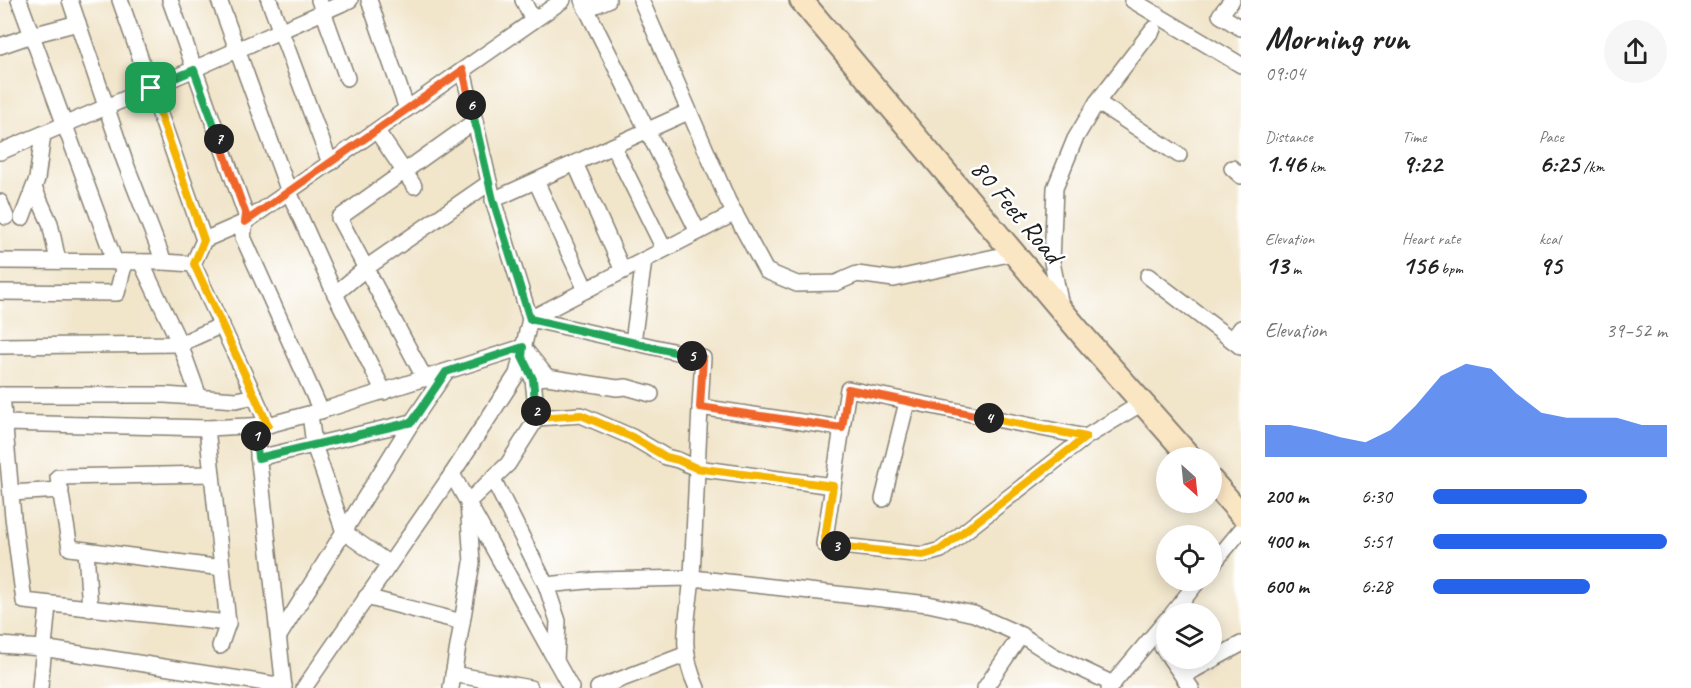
<!DOCTYPE html>
<html lang="en">
<head>
<meta charset="utf-8">
<style>
  :root { --surface:#fff; --page:#f6f6f6; --text:#222; --muted:#767676; --accent:#2563eb }
  body { margin:0; font-family:Caveat,sans-serif; background:var(--page); color:var(--text); height:100vh; display:flex; flex-direction:column; font-size:22px; white-space:nowrap }
  * { box-sizing:border-box; margin:0 }
  p { font-size:20px; color:var(--muted) }
  .icon { flex:none; width:33px; height:33px; fill:none; stroke:currentColor; stroke-width:2; stroke-linecap:round; stroke-linejoin:round }
  .map { position:relative; flex:1; overflow:hidden }
  .details { display:flex; flex-direction:column; background:var(--surface); width:450px }
  .details>* { flex:none }
  .needle { width:39px; rotate:153deg }
  .tools { position:absolute; left:1156px; top:447px; display:grid; gap:12px }
  .tools a { display:grid; place-items:center; width:66px; height:66px; border-radius:50%; background:var(--surface); box-shadow:0 3px 15px #0003; font-size:30px }
  .pin { position:absolute; display:grid; place-items:center; width:51px; height:51px; color:#fff; margin:-26px; border-radius:12px; box-shadow:0 3px 9px #0006 }
  .km { position:absolute; width:30px; height:30px; margin:-15px; border-radius:50%; background:#222; color:#fff; font-size:16px; line-height:30px; text-align:center }
  .round { display:grid; place-items:center; flex:none; width:63px; height:63px; border-radius:32px; background:var(--page) }
  .headline { display:flex; align-items:center; justify-content:space-between; height:102px; padding:0 24px }
  h1 { font-size:33px; font-weight:800; line-height:45px }
  .figures { display:grid; grid-template-columns:repeat(3,1fr); gap:9px; height:102px; padding:6px 24px }
  .figures div { display:grid; align-content:center }
  .figures b { font-size:26px; font-weight:800 }
  .figures small { font-size:16px; font-weight:400 }
  .figures p { font-size:16px }
  .chart { height:168px; padding:12px 24px }
  .chart p { display:flex; justify-content:space-between }
  .chart svg { width:100%; height:108px; margin-top:6px; fill:var(--accent); opacity:.7 }
  ul { padding:0 24px; list-style:none; font-size:20px }
  li { display:grid; grid-template-columns:96px 72px 1fr; align-items:center; height:45px }
  li i { height:15px; border-radius:8px; background:var(--accent) }
  main { display:flex; flex:1; min-height:0 }
  .map>svg:first-child { display:block }
  .lines { fill:none; stroke-linecap:round; stroke-linejoin:round }
  .minor-casing { stroke:#868073; stroke-width:18 }
  .secondary-casing { stroke:#868073; stroke-width:26 }
  .minor { stroke:#fff; stroke-width:15 }
  .secondary { stroke:#fbe6c4; stroke-width:22 }
  .split-1-casing { stroke:#fff; stroke-width:12 }
  .split-2-casing { stroke:#fff; stroke-width:12 }
  .split-3-casing { stroke:#fff; stroke-width:12 }
  .split-4-casing { stroke:#fff; stroke-width:12 }
  .split-5-casing { stroke:#fff; stroke-width:12 }
  .split-6-casing { stroke:#fff; stroke-width:12 }
  .split-7-casing { stroke:#fff; stroke-width:12 }
  .split-8-casing { stroke:#fff; stroke-width:12 }
  .split-1 { stroke:#f5b400; stroke-width:8 }
  .split-2 { stroke:#22a559; stroke-width:8 }
  .split-3 { stroke:#f5b400; stroke-width:8 }
  .split-4 { stroke:#f5b400; stroke-width:8 }
  .split-5 { stroke:#f0652b; stroke-width:8 }
  .split-6 { stroke:#22a559; stroke-width:8 }
  .split-7 { stroke:#f0652b; stroke-width:8 }
  .split-8 { stroke:#22a559; stroke-width:8 }
  .labels { text-anchor:middle; dominant-baseline:central; stroke-width:5; stroke-linejoin:round; paint-order:stroke }
  .street-label { font-size:28px; fill:#1c1c1c; stroke:#fff }
</style>
</head>
<body>
<main>
<div class="map">
<svg width="1241" height="688" viewBox="0 0 1241 688">
  <rect width="100%" height="100%" fill="#fff"/>
  <filter id="ink" filterUnits="userSpaceOnUse"><feTurbulence type="fractalNoise" baseFrequency=".0167" numOctaves="2"/><feDisplacementMap in="SourceGraphic" scale="12" xChannelSelector="R" yChannelSelector="G"/><feConvolveMatrix kernelMatrix="1 2 1 2 8 2 1 2 1" color-interpolation-filters="sRGB"/></filter>
  <filter id="wash" filterUnits="userSpaceOnUse"><feTurbulence type="fractalNoise" baseFrequency=".008" numOctaves="4" result="noise"/><feDisplacementMap in="SourceGraphic" scale="24" xChannelSelector="R" yChannelSelector="G"/><feGaussianBlur stdDeviation="1.35" result="paint"/><feColorMatrix in="noise" values="0 0 0 0 0 0 0 0 0 0 0 0 0 0 0 0 0 1.4 0 .05"/><feComposite in="paint" operator="in"/></filter>
  <g filter="url(#wash)">
    <rect width="100%" height="100%" fill="#f1e5ca"/>
  </g>
  <g filter="url(#ink)">
    <g class="lines">
      <defs>
        <g id="minor">
          <polyline points="19,0 115,262"/>
          <polyline points="70,0 125,162 164,262 193,264 268,425"/>
          <polyline points="120,0 204,240"/>
          <polyline points="170,0 246,215 243,237 321,411"/>
          <polyline points="219,0 289,192 335,294 384,392"/>
          <polyline points="269,0 330,163"/>
          <polyline points="319,0 347,78"/>
          <polyline points="369,0 407,109"/>
          <polyline points="523,0 533,21"/>
          <polyline points="582,0 698,232"/>
          <polyline points="641,0 728,201 766,271 797,284 836,283 857,274 894,279 1013,253"/>
          <polyline points="1132,0 1241,65"/>
          <polyline points="1232,0 1220,15 1241,28"/>
          <polyline points="586,9 608,0"/>
          <polyline points="0,46 32,35 78,23"/>
          <polyline points="463,70 491,190"/>
          <polyline points="1097,102 1179,155"/>
          <polyline points="688,112 493,200 530,319 735,213"/>
          <polyline points="377,131 414,186"/>
          <polyline points="613,146 664,249"/>
          <polyline points="0,152 151,88 350,0"/>
          <polyline points="575,163 623,271"/>
          <polyline points="1232,168 1241,176"/>
          <polyline points="536,181 586,290"/>
          <polyline points="34,188 50,223 58,261"/>
          <polyline points="0,202 6,217"/>
          <polyline points="22,218 37,179 43,134"/>
          <polyline points="0,261 164,262"/>
          <polyline points="141,262 180,344 199,397"/>
          <polyline points="193,264 204,240 245,222 563,0"/>
          <polyline points="1148,276 1241,347"/>
          <polyline points="0,292 117,293 125,262"/>
          <polyline points="335,294 366,268 489,183"/>
          <polyline points="1061,306 1052,262 1055,188 1075,139 1097,102 1153,29"/>
          <polyline points="1232,340 1241,328"/>
          <polyline points="633,342 644,260"/>
          <polyline points="0,346 180,344 222,325"/>
          <polyline points="539,378 547,377 617,388 626,387 651,394"/>
          <polyline points="425,379 339,218 475,121"/>
          <polyline points="0,395 165,395 236,400 255,396"/>
          <polyline points="2,395 13,517 24,601 228,623"/>
          <polyline points="700,407 842,428"/>
          <polyline points="310,414 314,445 344,532 388,563"/>
          <polyline points="537,418 581,415 632,437 666,457 678,460 696,468 833,486"/>
          <polyline points="5,423 207,428 268,425 327,409 523,347 547,377"/>
          <polyline points="255,426 284,688"/>
          <polyline points="207,428 228,623 220,646"/>
          <polyline points="1086,437 848,389 824,544 923,555 941,550 1086,437 1142,403"/>
          <polyline points="258,458 412,422"/>
          <polyline points="212,474 58,477 70,548 222,568"/>
          <polyline points="452,474 571,688"/>
          <polyline points="493,479 546,585 558,621 556,661"/>
          <polyline points="11,493 61,490"/>
          <polyline points="883,499 907,402"/>
          <polyline points="86,550 90,609"/>
          <polyline points="1212,565 1241,530"/>
          <polyline points="546,585 597,580 692,578 928,604 974,614 1021,635 1054,656 1113,684"/>
          <polyline points="366,597 462,622"/>
          <polyline points="1172,614 1199,580"/>
          <polyline points="279,636 412,422 446,372"/>
          <polyline points="0,645 42,648 284,686"/>
          <polyline points="1162,647 1167,654"/>
          <polyline points="1170,658 1191,688"/>
          <polyline points="453,674 530,688"/>
          <polyline points="1183,676 1241,644"/>
          <polyline points="40,688 48,605"/>
          <path d="M304 688 452 474 517 374 530 319 703 358C698 431 696 503 692 575 689 619 677 644 697 688"/>
          <polyline points="451,688 472,563 468,502 508,464 537,418 533,379 522,357"/>
          <polyline points="598,688 687,654"/>
          <polyline points="985,688 1021,635"/>
          <polyline points="1109,688 1167,619"/>
        </g>
        <g id="secondary">
          <polyline points="801,0 1085,338 1191,458"/>
          <polyline points="1212,481 1241,514"/>
        </g>
      </defs>
      <use href="#minor" class="minor-casing"/>
      <use href="#secondary" class="secondary-casing"/>
      <use href="#minor" class="minor"/>
      <use href="#secondary" class="secondary"/>
    </g>
  </g>
  <g class="lines" filter="url(#ink)">
    <defs>
      <polyline id="split-1" points="151,88 204,240 194,264 268,425 255,426 256,436"/>
      <polyline id="split-2" points="256,436 258,458 412,422 446,372 523,347 522,357 533,379 536,411"/>
      <polyline id="split-3" points="536,411 537,418 581,415 632,437 666,457 678,460 696,468 833,486 824,544 836,546"/>
      <polyline id="split-4" points="836,546 923,555 940,550 1086,437 989,418"/>
      <polyline id="split-5" points="692,356 703,358 700,407 842,428 848,389 989,418"/>
      <polyline id="split-6" points="471,105 493,200 530,319 692,356"/>
      <polyline id="split-7" points="219,139 246,215 245,222 463,70 471,105"/>
      <polyline id="split-8" points="151,88 194,70 219,139"/>
    </defs>
    <use href="#split-1" class="split-1-casing"/>
    <use href="#split-2" class="split-2-casing"/>
    <use href="#split-3" class="split-3-casing"/>
    <use href="#split-4" class="split-4-casing"/>
    <use href="#split-5" class="split-5-casing"/>
    <use href="#split-6" class="split-6-casing"/>
    <use href="#split-7" class="split-7-casing"/>
    <use href="#split-8" class="split-8-casing"/>
    <use href="#split-1" class="split-1"/>
    <use href="#split-2" class="split-2"/>
    <use href="#split-3" class="split-3"/>
    <use href="#split-4" class="split-4"/>
    <use href="#split-5" class="split-5"/>
    <use href="#split-6" class="split-6"/>
    <use href="#split-7" class="split-7"/>
    <use href="#split-8" class="split-8"/>
  </g>
  <g class="labels">
    <g class="street-label">
      <text transform="translate(1017 211) rotate(50)">80 Feet Road</text>
    </g>
  </g>
</svg>
<div class="tools">
<a><svg class="needle" viewBox="-14 -14 28 28"><path d="M0-13l5 13h-10z" fill="#e53935"/><path d="M0 13l5-13h-10z" fill="#767676"/></svg></a>
<a><svg class="icon" aria-label="locate" viewBox="0 0 24 24"><circle cx="12" cy="12" r="6"/><path d="M12 2v4M12 18v4M2 12h4M18 12h4"/></svg></a>
<a><svg class="icon" aria-label="layers" viewBox="0 0 24 24"><path d="M12 4l9 5-9 5-9-5zM3 14l9 5 9-5"/></svg></a>
</div>
<div class="pin" style="left:151px;top:88px;background:#1e9e55"><svg class="icon" aria-label="arrive" viewBox="0 0 24 24"><path d="M6 21V4h12l-3 4 3 4H6"/></svg></div>
<b class="km" style="left:256px;top:436px">1</b>
<b class="km" style="left:536px;top:411px">2</b>
<b class="km" style="left:836px;top:546px">3</b>
<b class="km" style="left:989px;top:418px">4</b>
<b class="km" style="left:692px;top:356px">5</b>
<b class="km" style="left:471px;top:105px">6</b>
<b class="km" style="left:219px;top:139px">7</b>
</div>
<section class="details">
<div class="headline"><div><h1>Morning run</h1><p>09:04</p></div><a class="round"><svg class="icon" aria-label="share" viewBox="0 0 24 24"><path d="M12 15V3M7 8l5-5 5 5M5 13v7h14v-7"/></svg></a></div>
<div class="figures">
<div><p>Distance</p><b>1.46<small> km</small></b></div>
<div><p>Time</p><b>9:22</b></div>
<div><p>Pace</p><b>6:25<small> /km</small></b></div>
</div>
<div class="figures">
<div><p>Elevation</p><b>13<small> m</small></b></div>
<div><p>Heart rate</p><b>156<small> bpm</small></b></div>
<div><p>kcal</p><b>95</b></div>
</div>
<div class="chart"><p><span>Elevation</span>39–52 m</p>
<svg viewBox="0 0 160 44" preserveAspectRatio="none"><path d="M0 44V31L10 31L20 33L30 36L40 38L50 33L60 23L70 11L80 6L90 8L100 18L110 26L120 28L130 28L140 28L150 31L160 31V44z"/></svg>
</div>
<ul>
<li><b>200 m</b>6:30<i style="width:66%"></i></li>
<li><b>400 m</b>5:51<i style="width:100%"></i></li>
<li><b>600 m</b>6:28<i style="width:67%"></i></li>
</ul>
</section>
</main>
</body>
</html>
